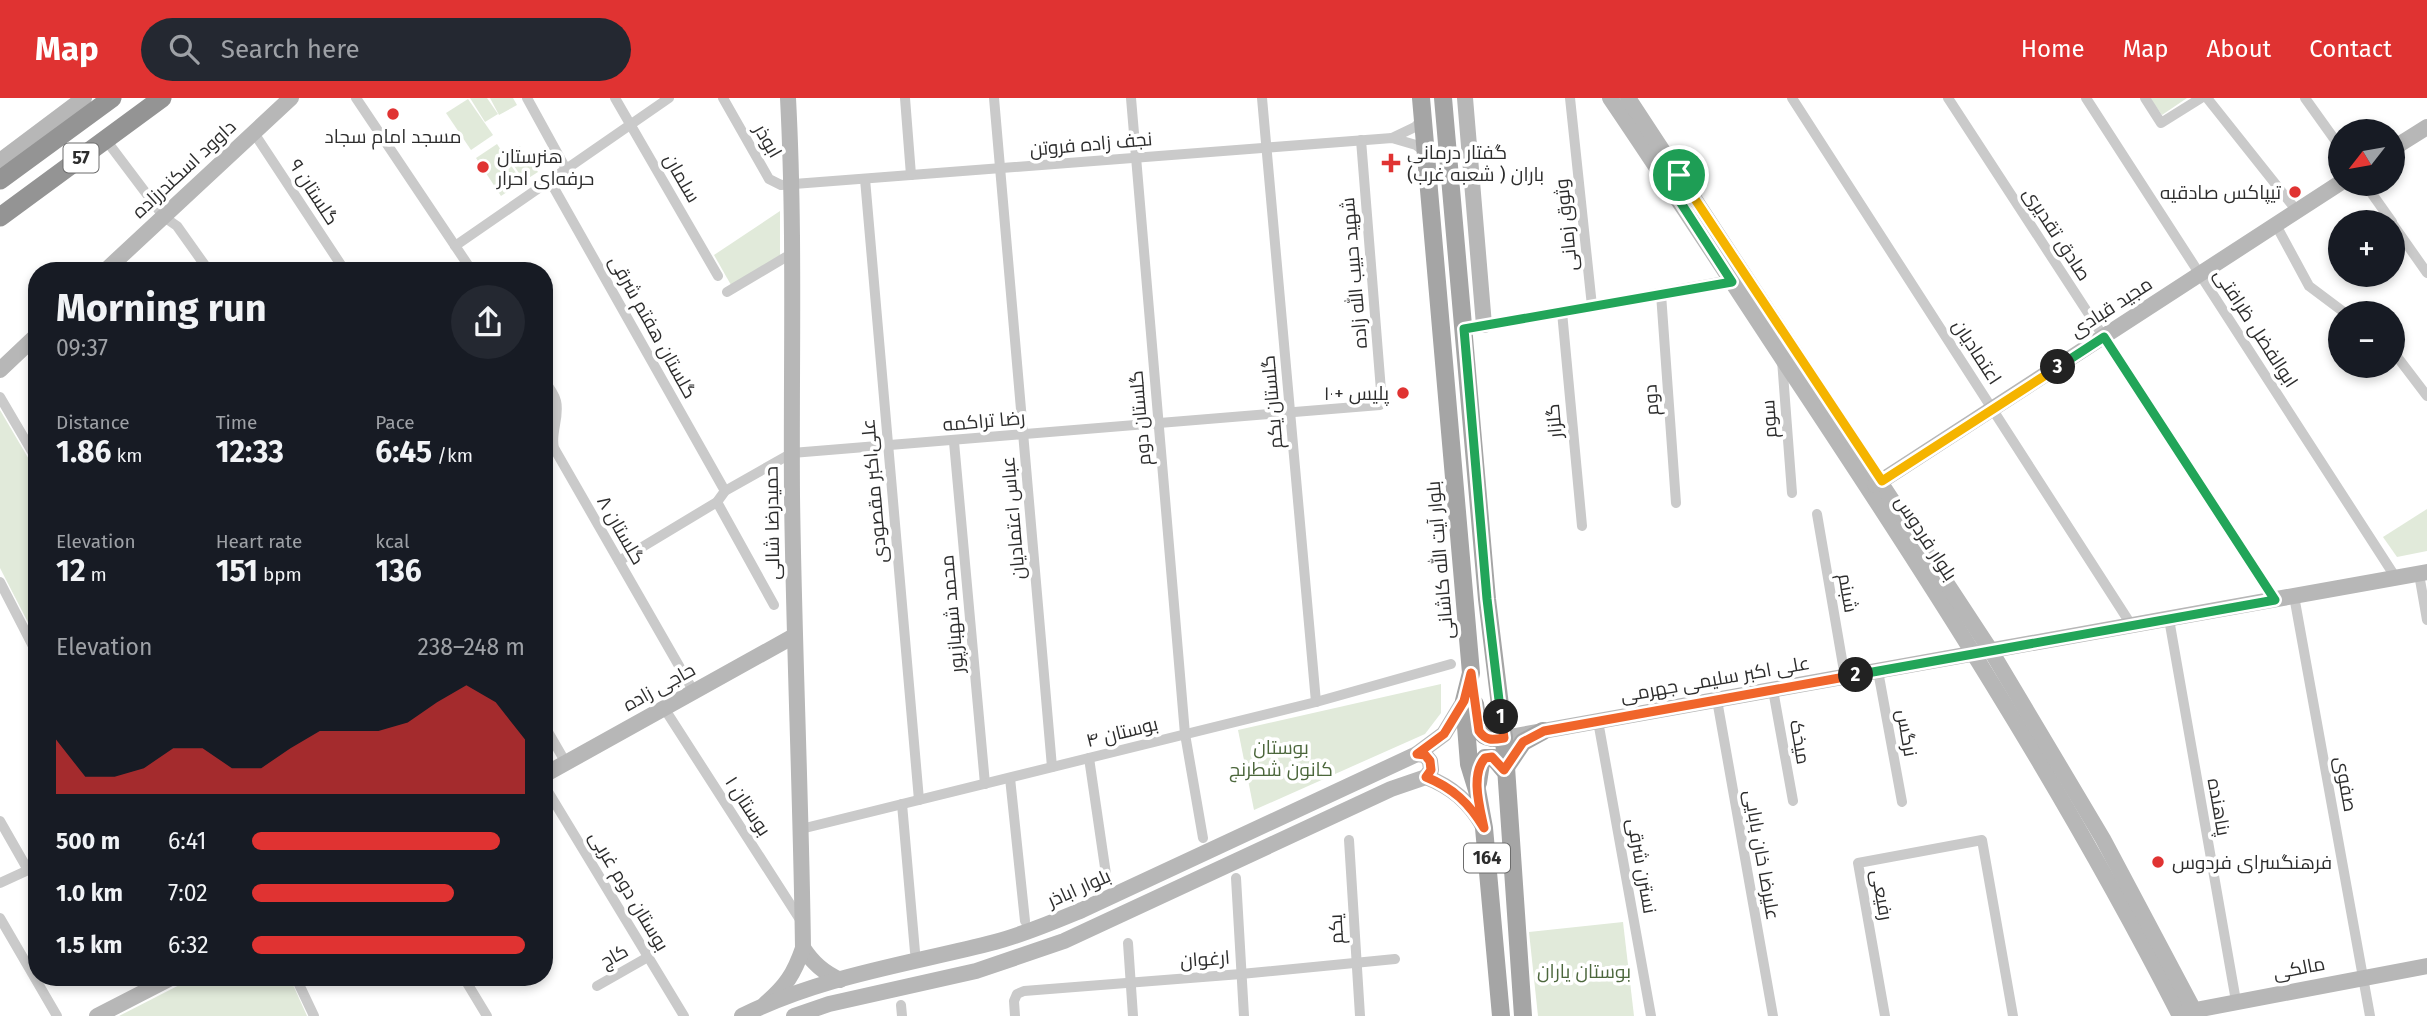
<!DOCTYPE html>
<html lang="en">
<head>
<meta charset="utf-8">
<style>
  :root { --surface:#171b24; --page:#242831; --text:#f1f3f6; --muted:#9ea1a6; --accent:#e03332 }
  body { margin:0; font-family:"Fira Sans",Cairo,sans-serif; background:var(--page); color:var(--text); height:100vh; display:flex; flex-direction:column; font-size:26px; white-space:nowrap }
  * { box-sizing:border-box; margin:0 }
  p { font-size:23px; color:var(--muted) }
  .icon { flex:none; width:38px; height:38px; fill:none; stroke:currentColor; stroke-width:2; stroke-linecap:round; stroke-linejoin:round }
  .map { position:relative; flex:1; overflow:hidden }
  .drawer { position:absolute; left:28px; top:164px; width:525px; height:724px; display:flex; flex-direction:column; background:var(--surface); border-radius:28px; box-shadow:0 4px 10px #0003 }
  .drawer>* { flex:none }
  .needle { width:46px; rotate:239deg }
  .fabs { position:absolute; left:2328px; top:21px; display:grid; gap:14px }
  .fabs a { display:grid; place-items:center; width:77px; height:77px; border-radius:50%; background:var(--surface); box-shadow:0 4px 10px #0003; font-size:35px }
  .pin { position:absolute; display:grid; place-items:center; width:60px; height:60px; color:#fff; margin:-30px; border:4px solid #fff; border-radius:50%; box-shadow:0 2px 7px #0007 }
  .km { position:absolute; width:35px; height:35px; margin:-18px; border-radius:50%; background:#222; color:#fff; font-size:19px; line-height:35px; text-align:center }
  .round { display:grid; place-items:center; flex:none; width:74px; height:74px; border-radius:37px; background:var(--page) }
  .head { display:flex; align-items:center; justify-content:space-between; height:119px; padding:0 28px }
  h1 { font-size:38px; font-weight:700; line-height:52px }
  .stats { display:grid; grid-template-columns:repeat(3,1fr); gap:10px; height:119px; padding:7px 28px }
  .stats div { display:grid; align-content:center }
  .stats b { font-size:30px; font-weight:700 }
  .stats small { font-size:19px; font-weight:400 }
  .stats p { font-size:19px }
  .chart { height:196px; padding:14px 28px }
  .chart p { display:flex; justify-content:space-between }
  .chart svg { width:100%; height:126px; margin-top:7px; fill:var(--accent); opacity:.7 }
  ul { padding:0 28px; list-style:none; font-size:23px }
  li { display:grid; grid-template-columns:112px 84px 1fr; align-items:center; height:52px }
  li i { height:18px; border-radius:9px; background:var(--accent) }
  header { display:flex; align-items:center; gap:42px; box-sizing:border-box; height:98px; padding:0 35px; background:var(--accent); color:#fff }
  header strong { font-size:33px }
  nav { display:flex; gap:38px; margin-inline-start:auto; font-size:24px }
  .search { width:490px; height:63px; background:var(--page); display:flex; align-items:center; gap:18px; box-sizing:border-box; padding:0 24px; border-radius:38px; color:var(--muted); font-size:26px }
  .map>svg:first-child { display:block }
  .green { fill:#e1eada }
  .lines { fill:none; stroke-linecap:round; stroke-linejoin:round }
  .street { stroke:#cacaca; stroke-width:10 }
  .secondary { stroke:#b7b7b7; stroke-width:16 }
  .primary { stroke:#a5a5a5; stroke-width:18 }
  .highway { stroke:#949494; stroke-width:19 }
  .split-1-casing { stroke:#fff; stroke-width:14 }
  .split-2-casing { stroke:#fff; stroke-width:14 }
  .split-3-casing { stroke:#fff; stroke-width:14 }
  .split-4-casing { stroke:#fff; stroke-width:14 }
  .split-1 { stroke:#22a559; stroke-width:9 }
  .split-2 { stroke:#f0652b; stroke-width:9 }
  .split-3 { stroke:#22a559; stroke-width:9 }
  .split-4 { stroke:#f5b400; stroke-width:9 }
  .poi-dot { fill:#e03332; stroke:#fff; stroke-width:2.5 }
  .labels { text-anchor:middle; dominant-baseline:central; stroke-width:7; stroke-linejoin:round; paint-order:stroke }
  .shield { fill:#fff; stroke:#6c6c6c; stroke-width:2 }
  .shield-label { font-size:18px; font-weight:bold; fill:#2d2d2d }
  .poi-label { font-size:19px; fill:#2d2d2d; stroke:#fff; text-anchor:start }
  .street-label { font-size:19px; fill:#2d2d2d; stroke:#fff }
  .park-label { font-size:19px; fill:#4c673c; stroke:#fff }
</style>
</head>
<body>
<header>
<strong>Map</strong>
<div class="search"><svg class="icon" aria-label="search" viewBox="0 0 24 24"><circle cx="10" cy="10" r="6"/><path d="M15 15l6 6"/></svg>Search here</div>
<nav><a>Home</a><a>Map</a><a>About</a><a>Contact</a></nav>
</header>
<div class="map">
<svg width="2427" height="918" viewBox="0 0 2427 918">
  <rect width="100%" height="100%" fill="#fff"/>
  <g class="green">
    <polygon points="470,0 487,0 498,16 485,24"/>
    <polygon points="490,0 513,0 517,7 499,17"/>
    <polygon points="2150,0 2187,0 2162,17"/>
    <polygon points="468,1 493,37 471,52 446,15"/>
    <polygon points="497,46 522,84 501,98 476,60"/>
    <polygon points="520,48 538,74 524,83 507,57"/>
    <polygon points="780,113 780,158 731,187 714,157"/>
    <polygon points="0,312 37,375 37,542 0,470"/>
    <polygon points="2427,411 2427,453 2397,459 2383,439"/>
    <polygon points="1441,586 1441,615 1425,636 1254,712 1238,632"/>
    <polygon points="1623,824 1634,918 1538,918 1529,834"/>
    <polygon points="193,880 290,880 307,918 119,918"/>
  </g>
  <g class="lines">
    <g class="street">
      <polyline points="356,0 472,173"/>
      <polyline points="527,0 566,71"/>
      <polyline points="615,0 718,178"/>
      <polyline points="723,0 769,81 781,87 1392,40 1416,47 1425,54"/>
      <polyline points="905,0 911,77"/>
      <polyline points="994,0 1052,669"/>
      <polyline points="1131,0 1185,636 1203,740"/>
      <polyline points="1262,0 1316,604"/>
      <polyline points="1570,0 1592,208"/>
      <polyline points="1792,0 2132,528"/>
      <polyline points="1948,0 2275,502"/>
      <polyline points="2086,0 2396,480"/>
      <polyline points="2145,0 2161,25 2201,0"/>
      <polyline points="2207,0 2297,113"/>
      <polyline points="2305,0 2340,49"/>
      <polyline points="254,35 345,173"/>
      <polyline points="1392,40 1415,29 1423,21"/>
      <polyline points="106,42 164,119 177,128 209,173"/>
      <polyline points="865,81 919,702"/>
      <polyline points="550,83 725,393"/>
      <polyline points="2365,86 2392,124"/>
      <polyline points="2392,125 2427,175"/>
      <polyline points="2276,127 2309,188 2345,215"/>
      <polyline points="455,148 669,0"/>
      <polyline points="727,194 791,156"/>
      <polyline points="1661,196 1676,405"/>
      <polyline points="1562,214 1582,428"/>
      <polyline points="1464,231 1736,181"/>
      <polyline points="2392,252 2427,298"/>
      <polyline points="1782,262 1792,395"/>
      <path d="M544 283C549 289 554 296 556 303 560 319 550 335 554 350L694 594"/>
      <polyline points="0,299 37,362"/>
      <polyline points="954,344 985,686"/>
      <polyline points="717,404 774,507"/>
      <polyline points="1817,416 1845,579"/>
      <polyline points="619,463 717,404 725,393 792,355 1380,307 1382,305 1361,42"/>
      <polyline points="2419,476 2427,522"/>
      <polyline points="0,484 37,556"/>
      <polyline points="2294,498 2370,918"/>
      <polyline points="2169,521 2236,903"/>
      <polyline points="1878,573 1902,704"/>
      <polyline points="1773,592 1793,703"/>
      <polyline points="1717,602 1773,918"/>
      <polyline points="664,610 801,823"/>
      <polyline points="1598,623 1651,918"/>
      <polyline points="544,627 566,665"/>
      <polyline points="1089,660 1107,783"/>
      <polyline points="1010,680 1025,823"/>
      <polyline points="544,687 684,918"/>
      <polyline points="902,706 915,854"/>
      <polyline points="0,723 28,772"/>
      <polyline points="801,731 1316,604 1451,566"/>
      <polyline points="1349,742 1360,918"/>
      <polyline points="1236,780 1244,918"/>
      <polyline points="0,785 37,768"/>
      <polyline points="0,820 57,918"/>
      <polyline points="1128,845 1133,918"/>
      <polyline points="296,880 314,918"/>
      <polyline points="464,880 487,918"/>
      <polyline points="403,881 406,880"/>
      <polyline points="597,888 648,859"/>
      <polyline points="901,907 902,918"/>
      <polyline points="1015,918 1014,903 1017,896 1024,893 1241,876 1395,861"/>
      <polyline points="1885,918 1858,765 1982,742 2013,918"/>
    </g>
    <g class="secondary">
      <polyline points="1465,0 1484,227"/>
      <path d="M1610 0C1669 87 1726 175 1784 263 1925 475 2064 690 2180 918"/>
      <polyline points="1628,0 1991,553 2103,741 2197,918"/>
      <polyline points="2392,51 2427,29"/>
      <polyline points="0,63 84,0"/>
      <polyline points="105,173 291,0"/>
      <polyline points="0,272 37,237"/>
      <polyline points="1875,387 2340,85"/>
      <polyline points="1504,640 2427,474"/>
      <polyline points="1417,656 1425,657 1430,663 1431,672 1426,679"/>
      <polyline points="544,677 794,538"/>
      <path d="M1426 679C1452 689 1469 704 1483 728"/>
      <path d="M803 850C813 865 823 874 840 882"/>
      <path d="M765 906C786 888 794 876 803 850 801 699 794 549 792 398 791 266 795 133 788 0"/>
      <polyline points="2185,914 2427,868"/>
      <polyline points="97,918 171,880"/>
      <path d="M742 918C821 878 910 866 995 844 1025 836 1053 824 1082 812L1417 656 1444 636 1464 603"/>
      <polyline points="794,918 829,906 976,873 1064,843 1391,691 1426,679"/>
    </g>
    <g class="primary">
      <polyline points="1421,0 1471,575 1464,603 1469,666 1477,692 1484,730 1501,918"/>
      <polyline points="1443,0 1487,501 1504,640 1523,918"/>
      <path d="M1475 606C1479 629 1475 643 1504 640"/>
      <polyline points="1478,685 1481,665 1485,660 1494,660 1504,672 1523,644 1543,633"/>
    </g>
    <g class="highway">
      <polyline points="0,82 112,0"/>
      <polyline points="0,119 162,0"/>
    </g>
  </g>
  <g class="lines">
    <defs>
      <polyline id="split-1" points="1501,619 1487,501 1464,231 1732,184 1668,85 1679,77"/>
      <path id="split-2" d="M1501 619 1504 640C1492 642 1486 643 1479 633L1471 575 1464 603 1444 636 1417 656 1425 657 1430 663 1431 672 1426 679C1453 690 1469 705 1484 730 1480 710 1470 677 1485 660L1492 659 1504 672 1523 644 1544 633 1856 577"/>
      <polyline id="split-3" points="1856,577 2275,502 2104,239 2058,269"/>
      <polyline id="split-4" points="1679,77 1882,383 2058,269"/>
    </defs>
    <use href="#split-1" class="split-1-casing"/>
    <use href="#split-2" class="split-2-casing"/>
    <use href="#split-3" class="split-3-casing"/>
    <use href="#split-4" class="split-4-casing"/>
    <use href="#split-1" class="split-1"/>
    <use href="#split-2" class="split-2"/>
    <use href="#split-3" class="split-3"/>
    <use href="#split-4" class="split-4"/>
  </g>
  <g class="poi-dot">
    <circle cx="393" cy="16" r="7"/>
    <path d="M1387.5 54.5h7v7h7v7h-7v7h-7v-7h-7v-7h7z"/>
    <circle cx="483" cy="69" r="7"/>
    <circle cx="2295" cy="94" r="7"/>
    <circle cx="1403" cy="295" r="7"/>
    <circle cx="2158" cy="764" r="7"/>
  </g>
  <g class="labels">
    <g class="shield">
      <rect x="63.5" y="45.5" width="35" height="29" rx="5"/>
      <rect x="1464" y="745.5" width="46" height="29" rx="5"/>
    </g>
    <g class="shield-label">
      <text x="81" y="60">57</text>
      <text x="1487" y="760">164</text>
    </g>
    <g class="poi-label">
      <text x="393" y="38" text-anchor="middle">مسجد امام سجاد</text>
      <text x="1407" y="54">گفتار درمانی<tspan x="1407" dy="22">باران ( شعبه غرب)</tspan></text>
      <text x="497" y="58">هنرستان<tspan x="497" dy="22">حرفه‌ای احرار</tspan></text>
      <text x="2281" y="94" text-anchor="end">تیپاکس صادقیه</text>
      <text x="1389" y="295" text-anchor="end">پلیس +۱۰</text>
      <text x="2172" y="764">فرهنگسرای فردوس</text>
    </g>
    <g class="street-label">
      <text transform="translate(768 43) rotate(60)">ابوذر</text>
      <text transform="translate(1091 46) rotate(-5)">نجف زاده فروتن</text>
      <text transform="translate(184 71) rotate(-43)">داوود اسکندرزاده</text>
      <text transform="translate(682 80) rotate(60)">سلمان</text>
      <text transform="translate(314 94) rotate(57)">گلستان ۹</text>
      <text transform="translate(1566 127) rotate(-96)">وثوق زمانی</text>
      <text transform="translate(2057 136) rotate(57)">صادق تقدیری</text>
      <text transform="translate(1354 175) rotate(-95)">شهید حبیب الله زاده</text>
      <text transform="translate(2111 209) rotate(-33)">مجید قبادی</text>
      <text transform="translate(653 229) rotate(61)">گلستان هفتم شرقی</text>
      <text transform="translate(2256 230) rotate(57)">ابوالفضل ظرافتی</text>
      <text transform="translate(1977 254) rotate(57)">اعتمادیان</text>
      <text transform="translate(1651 302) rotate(-94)">دوم</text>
      <text transform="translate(1272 304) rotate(-95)">گلستان یکم</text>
      <text transform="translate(1140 320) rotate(-95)">گلستان دوم</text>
      <text transform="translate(1769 321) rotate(-94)">سوم</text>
      <text transform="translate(984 323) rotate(-5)">رضا تراکمه</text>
      <text transform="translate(1554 323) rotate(-95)">گلزار</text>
      <text transform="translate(874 393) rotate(-95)">علی‌اکبر مقصودی</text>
      <text transform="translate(1013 420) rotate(-95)">عباس اعتمادیان</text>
      <text transform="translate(772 425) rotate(-91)">حمیدرضا شالی</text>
      <text transform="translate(621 432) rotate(60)">گلستان ٨</text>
      <text transform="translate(1926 440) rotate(57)">بلوار فردوس</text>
      <text transform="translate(1440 462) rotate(-95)">بلوار آیت الله کاشانی</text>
      <text transform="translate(1848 495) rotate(80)">شبنم</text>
      <text transform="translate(952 516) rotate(-95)">محمد شهبازپور</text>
      <text transform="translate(1715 581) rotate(-10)">علی اکبر سلیمی جهرمی</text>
      <text transform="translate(659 589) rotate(-29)">حاجی زاده</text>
      <text transform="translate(1122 634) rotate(-14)">بوستان ۴</text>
      <text transform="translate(1907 635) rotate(80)">نرگس</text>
      <text transform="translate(1800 644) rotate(80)">میخک</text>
      <text transform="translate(2346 686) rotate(80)">صفوی</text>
      <text transform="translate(748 708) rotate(57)">بوستان ۱</text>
      <text transform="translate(2219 709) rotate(80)">پناهنده</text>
      <text transform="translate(1762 757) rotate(80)">علیرضا خان بابایی</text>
      <text transform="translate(1642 768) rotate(80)">نسترن شرقی</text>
      <text transform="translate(1079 790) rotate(-24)">بلوار اباذر</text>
      <text transform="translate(629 793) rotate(59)">بوستان دوم غربی</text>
      <text transform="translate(1882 797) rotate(80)">رفیعی</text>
      <text transform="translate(1336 831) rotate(-93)">یکم</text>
      <text transform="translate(614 858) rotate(-29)">کاج</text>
      <text transform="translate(1205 861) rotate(-4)">ارغوان</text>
      <text transform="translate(2299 870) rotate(-11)">مالکی</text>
    </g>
    <g class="park-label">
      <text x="1281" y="649">بوستان<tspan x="1281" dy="22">کانون شطرنج</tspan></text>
      <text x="1584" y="873">بوستان یاران</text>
    </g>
  </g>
</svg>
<div class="fabs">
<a><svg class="needle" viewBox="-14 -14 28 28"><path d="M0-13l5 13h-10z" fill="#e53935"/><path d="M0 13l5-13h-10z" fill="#9ea1a6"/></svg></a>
<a>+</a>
<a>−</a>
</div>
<div class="pin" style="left:1679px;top:77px;background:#1e9e55"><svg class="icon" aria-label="arrive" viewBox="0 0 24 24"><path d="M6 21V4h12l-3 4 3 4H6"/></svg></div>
<b class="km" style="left:1501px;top:619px">1</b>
<b class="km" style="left:1856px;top:577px">2</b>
<b class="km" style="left:2058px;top:269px">3</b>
<section class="drawer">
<div class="head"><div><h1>Morning run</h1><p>09:37</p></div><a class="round"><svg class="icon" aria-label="share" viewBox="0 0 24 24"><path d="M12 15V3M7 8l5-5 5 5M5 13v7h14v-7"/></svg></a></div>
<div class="stats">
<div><p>Distance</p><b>1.86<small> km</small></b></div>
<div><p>Time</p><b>12:33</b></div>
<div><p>Pace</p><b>6:45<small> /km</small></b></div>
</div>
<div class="stats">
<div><p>Elevation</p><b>12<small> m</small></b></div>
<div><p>Heart rate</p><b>151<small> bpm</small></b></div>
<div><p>kcal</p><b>136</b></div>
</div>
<div class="chart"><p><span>Elevation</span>238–248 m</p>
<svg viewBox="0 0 160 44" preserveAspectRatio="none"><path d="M0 44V25L10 38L20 38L30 35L40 28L50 28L60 35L70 35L80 28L90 22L100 22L110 22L120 19L130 12L140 6L150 12L160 25V44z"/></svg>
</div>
<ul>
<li><b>500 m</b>6:41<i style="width:91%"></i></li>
<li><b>1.0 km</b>7:02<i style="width:74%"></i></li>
<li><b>1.5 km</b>6:32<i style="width:100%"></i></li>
</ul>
</section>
</div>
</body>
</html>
